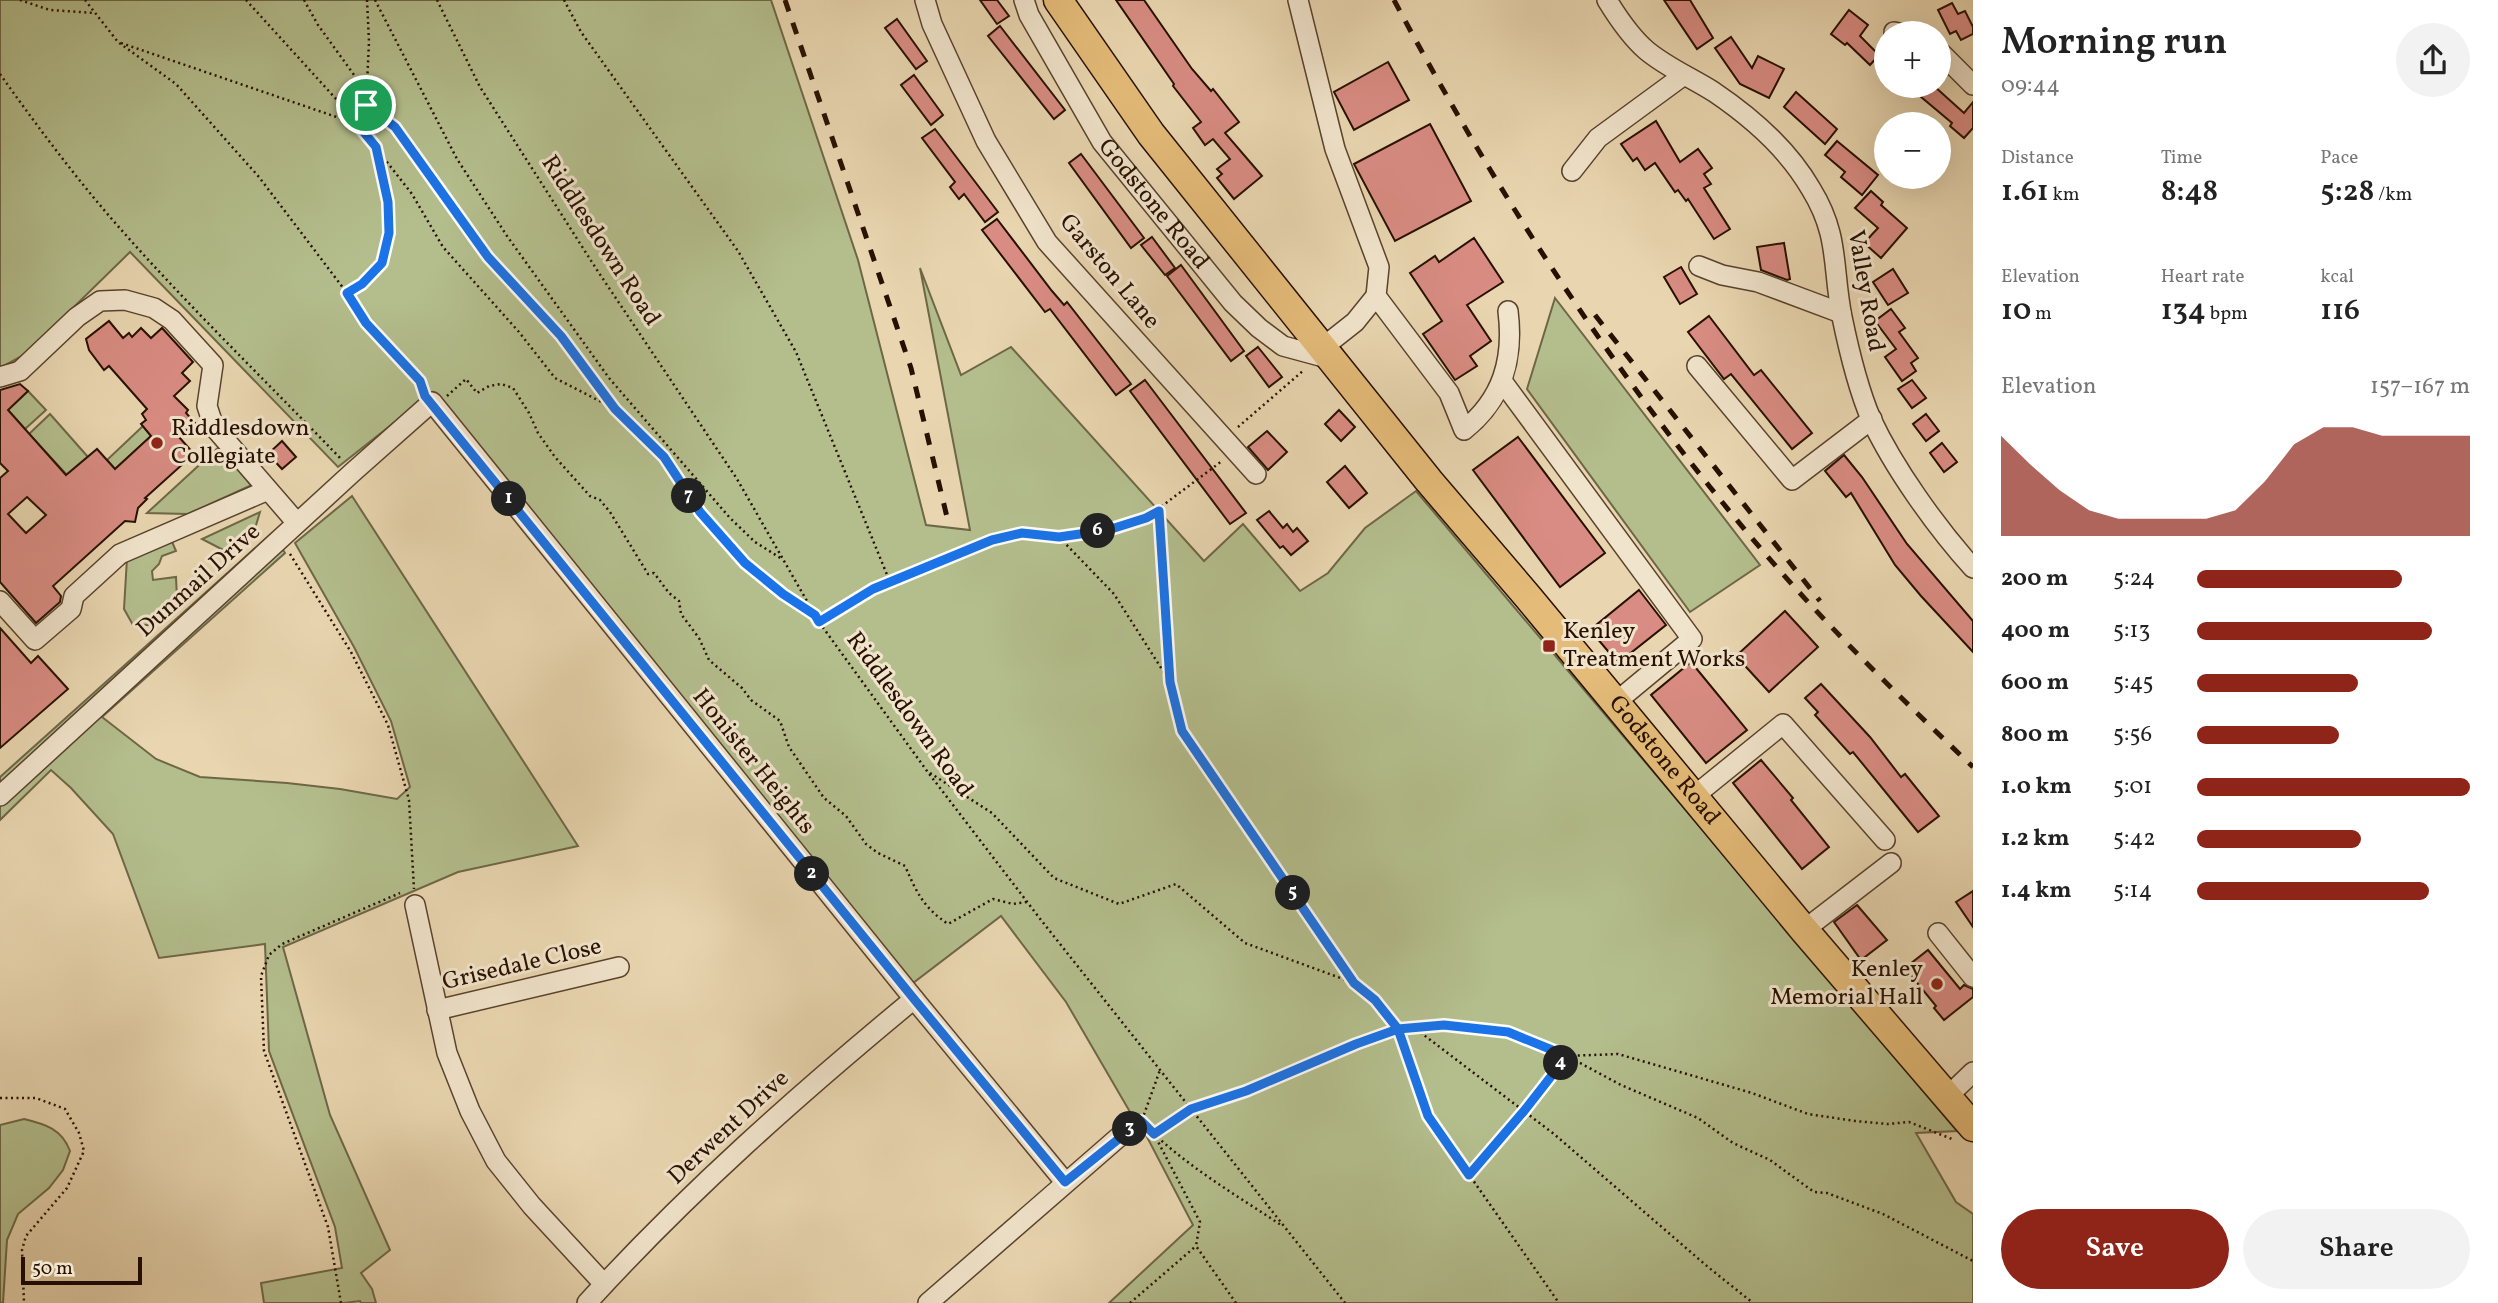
<!DOCTYPE html>
<html lang="en">
<head>
<meta charset="utf-8">
<style>
  :root { --surface:#fff; --page:#f2f2f2; --text:#222; --muted:#767676; --accent:#8f2418 }
  body { margin:0; font-family:Vollkorn,serif; background:var(--page); color:var(--text); height:100vh; display:flex; flex-direction:column; font-size:26px; white-space:nowrap }
  * { box-sizing:border-box; margin:0 }
  p { font-size:23px; color:var(--muted) }
  .icon { flex:none; width:38px; height:38px; fill:none; stroke:currentColor; stroke-width:2; stroke-linecap:round; stroke-linejoin:round }
  .map { position:relative; flex:1; overflow:hidden }
  .sheet { display:flex; flex-direction:column; background:var(--surface); width:525px }
  .sheet>* { flex:none }
  .fabs { position:absolute; left:1874px; top:21px; display:grid; gap:14px }
  .fabs a { display:grid; place-items:center; width:77px; height:77px; border-radius:50%; background:var(--surface); box-shadow:0 7px 28px #0002; font-size:35px }
  .scale { position:absolute; left:21px; bottom:18px; width:121px; box-sizing:border-box; padding-left:7px; border:4px solid #281000; border-top:0; font-size:19px; line-height:24px; white-space:nowrap; color:#281000; -webkit-text-stroke:5px #f1e4cc; paint-order:stroke }
  .pin { position:absolute; display:grid; place-items:center; width:60px; height:60px; color:#fff; margin:-30px; border:4px solid #fff; border-radius:50%; box-shadow:0 2px 7px #0007 }
  .km { position:absolute; width:35px; height:35px; margin:-18px; border-radius:50%; background:#222; color:#fff; font-size:19px; line-height:35px; text-align:center }
  .round { display:grid; place-items:center; flex:none; width:74px; height:74px; border-radius:37px; background:var(--page) }
  .head { display:flex; align-items:center; justify-content:space-between; height:119px; padding:0 28px }
  h1 { font-size:38px; font-weight:600; line-height:52px }
  .stats { display:grid; grid-template-columns:repeat(3,1fr); gap:10px; height:119px; padding:7px 28px }
  .stats div { display:grid; align-content:center }
  .stats b { font-size:30px; font-weight:600 }
  .stats small { font-size:19px; font-weight:400 }
  .stats p { font-size:19px }
  .chart { height:196px; padding:14px 28px }
  .chart p { display:flex; justify-content:space-between }
  .chart svg { width:100%; height:126px; margin-top:7px; fill:var(--accent); opacity:.7 }
  .cta { display:flex; gap:14px; margin-top:auto; padding:14px 28px }
  .cta a { flex:1; height:80px; border-radius:42px; background:var(--accent); color:#fff; font-size:28px; font-weight:600; line-height:80px; text-align:center }
  .cta a+a { background:var(--page); color:var(--text) }
  ul { padding:0 28px; list-style:none; font-size:23px }
  li { display:grid; grid-template-columns:112px 84px 1fr; align-items:center; height:52px }
  li i { height:18px; border-radius:9px; background:var(--accent) }
  main { display:flex; flex:1; min-height:0 }
  .map>svg:first-child { display:block }
  .green { fill:#b4be8d; stroke:#6e6746; stroke-width:2 }
  .building { fill:#d98c83; stroke:#281000; stroke-width:2; fill-rule:evenodd }
  .lines { fill:none; stroke-linecap:round; stroke-linejoin:round }
  .minor-casing { stroke:#58422c; stroke-width:22 }
  .highway-casing { stroke:#281000; stroke-width:31 }
  .path { stroke:#281000; stroke-width:2.5; stroke-dasharray:2 3.5; stroke-linecap:butt }
  .minor { stroke:#f1e4cc; stroke-width:19 }
  .highway { stroke:#e4bb78; stroke-width:28 }
  .rail { stroke:#281000; stroke-width:5; stroke-dasharray:12 12; stroke-linecap:butt }
  .route-casing { stroke:#fff; stroke-width:14 }
  .route { stroke:#1a73e8; stroke-width:9 }
  .poi-dot { fill:#8f2418; stroke:#f1e4cc; stroke-width:2.5 }
  .labels { text-anchor:middle; dominant-baseline:central; stroke-width:6; stroke-linejoin:round; paint-order:stroke }
  .street-label { font-size:24px; fill:#281000; stroke:#f1e4cc }
  .poi-label { font-size:24px; fill:#281000; stroke:#f1e4cc; text-anchor:start }
</style>
</head>
<body>
<main>
<div class="map">
<svg width="1973" height="1303" viewBox="0 0 1973 1303">
  <rect width="100%" height="100%" fill="#e9d6b0"/>
  <filter id="stains"><feTurbulence type="fractalNoise" baseFrequency=".00286" numOctaves="4"/><feColorMatrix values="0 0 0 0 .2 0 0 0 0 .09 0 0 0 0 .02 0 0 0 .5 -.17"/></filter>
  <radialGradient id="worn" r=".72"><stop offset=".6" stop-color="#630" stop-opacity="0"/><stop offset="1" stop-color="#630" stop-opacity=".3"/></radialGradient>
  <g class="green">
    <polygon points="0,0 771,0 858,260 926,525 970,530 920,268 961,375 1011,347 1204,561 1243,524 1300,591 1328,573 1365,528 1416,491 1957,1131 1916,1133 1956,1202 1973,1214 1973,1303 1109,1303 1193,1225 1146,1135 1137,1124 1066,1002 1001,916 913,983 433,392 338,467 130,252 27,353 0,368"/>
    <polygon points="1555,298 1760,565 1690,612 1527,389"/>
    <polygon points="28,391 46,410 25,429 8,410"/>
    <polygon points="50,414 88,457 67,475 29,434"/>
    <polygon points="143,426 151,436 115,469 107,460"/>
    <polygon points="220,446 254,484 188,514 147,513"/>
    <polygon points="352,496 578,846 458,872 283,947 330,1115 390,1250 361,1273 372,1289 376,1303 361,1303 360,1301 344,1303 264,1303 261,1283 342,1268 335,1227 269,1051 265,944 159,958 113,834 71,788 51,770 0,820 0,777 272,533 285,553 102,717 156,759 200,777 287,783 340,789 397,799 410,787 391,721 354,647 295,543"/>
    <polygon points="260,512 253,535 229,553 202,539"/>
    <polygon points="170,537 176,551 162,556 159,564 152,571 153,580 176,577 177,599 152,625 133,625 124,609 127,558"/>
    <path d="M24 1119C45 1124 62 1129 70 1151L63 1170 49 1188 18 1214 7 1240 3 1303H0V1125Z"/>
  </g>
  <g class="building">
    <polygon points="980,0 997,0 1009,16 997,24"/>
    <polygon points="1116,0 1144,0 1192,69 1211,91 1213,89 1239,122 1225,133 1262,176 1234,199 1217,178 1222,174 1217,169 1230,159 1213,139 1205,145 1193,128 1201,122 1173,86 1174,84"/>
    <polygon points="1664,0 1690,0 1713,38 1697,49"/>
    <polygon points="1952,3 1958,14 1965,11 1973,27 1973,34 1961,40 1956,31 1950,34 1938,10"/>
    <polygon points="1849,10 1868,25 1860,36 1879,55 1870,65 1847,43 1845,45 1831,34"/>
    <polygon points="897,19 927,61 916,69 885,28"/>
    <polygon points="1000,26 1065,110 1054,119 988,36"/>
    <polygon points="1731,37 1752,68 1758,56 1784,69 1769,98 1740,84 1715,48"/>
    <polygon points="1388,62 1409,100 1354,130 1334,92"/>
    <polygon points="914,75 943,115 931,125 901,85"/>
    <polygon points="1908,86 1934,86 1964,113 1973,102 1973,128 1964,138 1950,126 1952,123"/>
    <polygon points="1796,92 1837,129 1825,144 1784,107"/>
    <polygon points="1656,121 1680,162 1698,149 1712,168 1704,174 1711,184 1704,188 1730,229 1714,239 1688,199 1686,201 1678,190 1675,192 1655,163 1645,170 1637,158 1633,161 1621,144"/>
    <polygon points="1430,124 1471,201 1395,241 1354,164"/>
    <polygon points="935,129 998,212 985,222 964,194 959,199 950,187 955,182 922,138"/>
    <polygon points="1837,141 1878,175 1862,195 1841,177 1845,172 1825,155"/>
    <polygon points="1081,154 1144,238 1131,248 1069,163"/>
    <polygon points="1871,191 1883,202 1881,205 1907,228 1881,258 1864,243 1878,228 1855,208"/>
    <polygon points="997,219 1052,291 1064,305 1067,302 1131,384 1116,395 1050,309 1045,312 982,230"/>
    <polygon points="1152,237 1175,268 1165,275 1141,245"/>
    <polygon points="1474,238 1503,282 1467,305 1491,341 1470,356 1477,366 1455,380 1423,334 1442,321 1410,273 1435,256 1439,262"/>
    <polygon points="1784,243 1790,279 1787,280 1761,270 1757,247"/>
    <polygon points="1181,265 1244,351 1231,361 1167,276"/>
    <polygon points="1681,267 1697,294 1680,304 1664,277"/>
    <polygon points="1893,269 1908,293 1888,305 1873,282"/>
    <polygon points="1891,309 1905,328 1899,332 1918,358 1911,363 1916,371 1902,381 1885,357 1896,349 1875,321"/>
    <polygon points="1709,316 1754,375 1761,370 1812,433 1792,449 1731,374 1724,379 1688,332"/>
    <path d="M109 321 123 338 129 333 132 337 141 328 151 338 162 328 193 362 182 373 190 381 174 396 188 410 186 413 195 423 179 437 194 454 145 498 147 499 138 508 135 522 125 521 53 586 61 596 60 602 36 623 0 582V478L8 471 0 463V390L20 384 28 391 8 410 66 475 97 449 115 469 151 436 141 424 146 420 142 414 147 409 109 366 104 370 89 350 86 339ZM27 497 46 515 26 533 8 514Z"/>
    <polygon points="1258,347 1282,377 1269,387 1246,356"/>
    <polygon points="1145,380 1246,513 1230,524 1130,391"/>
    <polygon points="1912,380 1926,398 1912,408 1898,389"/>
    <polygon points="1339,410 1355,427 1341,441 1325,424"/>
    <polygon points="1926,414 1939,431 1926,441 1913,424"/>
    <polygon points="1267,431 1287,452 1268,470 1248,447"/>
    <polygon points="1518,437 1605,553 1560,587 1473,470"/>
    <polygon points="282,441 296,457 282,469 268,454"/>
    <polygon points="1942,443 1957,462 1944,472 1930,453"/>
    <polygon points="1844,455 1862,477 1907,544 1973,621 1973,652 1921,596 1895,565 1851,493 1846,497 1825,471"/>
    <polygon points="1345,466 1367,493 1349,508 1327,482"/>
    <polygon points="1269,511 1283,528 1287,524 1293,532 1297,528 1308,541 1291,555 1283,546 1280,548 1257,520"/>
    <polygon points="1639,590 1666,625 1618,663 1590,630"/>
    <polygon points="1785,611 1818,647 1769,692 1736,656"/>
    <polygon points="0,628 31,663 38,656 68,689 0,748"/>
    <polygon points="1691,662 1747,730 1706,763 1651,695"/>
    <polygon points="1821,684 1870,737 1901,777 1905,774 1939,816 1918,832 1853,752 1850,754 1815,715 1818,712 1805,698"/>
    <polygon points="1761,760 1793,798 1791,800 1829,847 1802,869 1733,783"/>
    <polygon points="1973,891 1973,927 1956,902"/>
    <polygon points="1857,905 1887,940 1861,960 1834,922"/>
    <polygon points="1928,950 1960,989 1964,985 1973,989 1973,997 1944,1020 1934,1008 1936,1006 1905,968"/>
  </g>
  <g class="lines">
    <defs>
      <g id="minor">
        <polyline points="925,0 932,24 986,141 1047,242 1256,474"/>
        <path id="s1" d="M1024 0 1029 15 1102 142 1233 303 1259 328 1283 346 1331 359"/>
        <path d="M1298 0 1335 149 1379 267 1376 296 1449 393 1464 430C1503 399 1514 359 1508 311"/>
        <path d="M1607 0C1618 18 1630 36 1646 50 1666 67 1692 78 1714 92 1751 117 1789 151 1811 189 1840 236 1832 267 1842 317 1849 351 1857 386 1871 419 1894 468 1936 527 1973 568"/>
        <polyline points="1894,32 1898,33"/>
        <polyline points="1939,51 1973,85"/>
        <polyline points="1572,171 1598,138 1684,75"/>
        <polyline points="1699,266 1722,275 1758,282 1841,313"/>
        <polyline points="1322,348 1355,322 1376,296"/>
        <polyline points="1697,366 1792,480 1872,419"/>
        <polyline points="0,377 20,371 77,317 100,301 125,300 154,308 172,320 213,365 207,406 214,427 297,523"/>
        <polyline points="1502,381 1692,639 1616,702"/>
        <polyline points="0,601 35,640 71,609 74,596 120,554 268,490"/>
        <polyline points="0,796 353,472 432,402 914,999 1065,1182"/>
        <polyline points="1693,797 1783,724 1885,840"/>
        <polyline points="415,905 447,1053 470,1111 496,1161 532,1206 604,1284"/>
        <polyline points="1804,930 1891,863"/>
        <polyline points="1938,933 1973,977"/>
        <polyline points="437,1010 619,967"/>
        <polyline points="1947,1097 1973,1072"/>
        <path d="M587 1303C687 1193 799 1094 914 999"/>
        <polyline points="928,1303 1120,1136"/>
      </g>
      <g id="highway">
        <path id="s2" d="M1058 0 1151 134 1429 481 1528 597 1804 930 1973 1127"/>
      </g>
    </defs>
    <use href="#minor" class="minor-casing"/>
    <use href="#highway" class="highway-casing"/>
    <g class="path">
      <polyline points="20,0 50,10 94,13"/>
      <polyline points="85,0 118,42 176,84 259,177 347,293 366,323 420,381 422,388"/>
      <polyline points="246,0 347,111 412,194 443,247 519,332 555,378 615,409 664,457 700,512 745,563 783,594 812,613"/>
      <polyline points="304,0 318,25 357,79 366,105 366,121"/>
      <polyline points="367,0 369,42 366,105 395,127 488,257 561,336 613,406"/>
      <polyline points="375,0 457,159 507,236 609,378 730,518 755,542 782,559"/>
      <polyline points="437,0 480,87 597,270 737,479 819,622 927,771 1041,920 1345,1303"/>
      <polyline points="564,0 581,32 738,251 796,352 890,582"/>
      <polyline points="121,43 357,124 366,121 387,121"/>
      <path d="M0 74C37 126 75 177 117 225 188 306 266 381 341 459"/>
      <path d="M347 293C359 285 372 276 381 264 401 236 383 181 376 150"/>
      <path d="M447 396 466 379 477 393 489 386 501 384 513 388 529 413 538 433 555 457 590 496 600 500 610 512 648 574 654 573 669 593 679 601 681 614 699 638 709 660 742 688 751 700 780 721 789 747 824 798 846 816 866 844 878 853 905 866C917 893 923 907 948 924L993 899 1013 904 1027 902"/>
      <polyline points="1238,427 1304,370"/>
      <polyline points="1159,511 1170,679"/>
      <polyline points="1059,537 1114,594 1170,682 1182,731 1354,983"/>
      <polyline points="290,554 351,652 388,725 409,800 414,889"/>
      <polyline points="819,622 874,589 992,540 1022,533 1059,537 1108,530 1146,518 1222,461"/>
      <polyline points="930,773 992,813 1054,878 1119,904 1176,884 1245,943 1354,983 1375,1000 1398,1029 1428,1116 1559,1303"/>
      <polyline points="1416,1029 1554,1134 1708,1267 1753,1303"/>
      <polyline points="0,1098 36,1098 65,1109 79,1133 84,1151 67,1188 26,1236 22,1250 24,1303"/>
      <polyline points="1142,1120 1160,1070"/>
      <path d="M1133 1127 1141 1121C1181 1163 1233 1193 1281 1225"/>
      <polyline points="1469,1175 1524,1111 1567,1056 1618,1054 1752,1093 1808,1114 1855,1121 1888,1124 1909,1122 1952,1139"/>
      <polyline points="341,1303 328,1227 264,1051 261,976 269,955 282,944 400,893"/>
      <polyline points="1130,1303 1196,1246"/>
      <polyline points="1236,1303 1196,1246 1200,1222 1154,1134 1191,1109 1246,1091 1356,1044 1398,1029 1444,1025 1508,1032 1567,1056 1621,1085 1698,1118 1733,1143 1770,1160 1814,1192 1827,1193 1883,1214 1973,1261"/>
    </g>
    <use href="#minor" class="minor"/>
    <use href="#highway" class="highway"/>
    <g class="rail">
      <polyline points="785,0 911,368 947,517"/>
      <path d="M1394 0C1502 203 1629 398 1781 572 1841 640 1907 704 1973 767"/>
      <polyline points="1595,315 1820,601"/>
    </g>
  </g>
  <g class="lines">
    <defs>
      <polyline id="route" points="366,105 366,121 357,124 376,147 388,202 389,233 382,263 362,284 347,293 366,323 420,381 425,396 914,999 1065,1182 1141,1121 1154,1134 1191,1109 1246,1091 1356,1044 1398,1029 1444,1025 1508,1032 1567,1056 1524,1111 1469,1175 1428,1116 1398,1029 1375,1000 1354,983 1182,731 1170,682 1159,511 1146,518 1108,530 1059,537 1022,533 992,540 873,589 819,622 815,615 783,594 745,563 700,512 664,457 615,409 561,336 488,257 395,127 366,105"/>
    </defs>
    <use href="#route" class="route-casing"/>
    <use href="#route" class="route"/>
  </g>
  <g class="poi-dot">
    <circle cx="157" cy="443" r="7"/>
    <rect x="1542" y="639" width="14" height="14" rx="3.5"/>
    <circle cx="1937" cy="984" r="7"/>
  </g>
  <g class="labels">
    <g class="street-label">
      <text stroke="none"><textPath href="#s1" startOffset="243">Godstone Road</textPath></text>
      <text transform="translate(600 241) rotate(57)">Riddlesdown Road</text>
      <text transform="translate(1109 272) rotate(50)">Garston Lane</text>
      <text transform="translate(1865 291) rotate(80)">Valley Road</text>
      <text transform="translate(199 581) rotate(-42)">Dunmail Drive</text>
      <text transform="translate(909 715) rotate(54)">Riddlesdown Road</text>
      <text stroke="none"><textPath href="#s2" startOffset="973">Godstone Road</textPath></text>
      <text transform="translate(753 762) rotate(51)">Honister Heights</text>
      <text transform="translate(522 965) rotate(-13)">Grisedale Close</text>
      <text transform="translate(729 1128) rotate(-43)">Derwent Drive</text>
    </g>
    <g class="poi-label">
      <text x="171" y="429">Riddlesdown<tspan x="171" dy="28">Collegiate</tspan></text>
      <text x="1563" y="632">Kenley<tspan x="1563" dy="28">Treatment Works</tspan></text>
      <text x="1923" y="970" text-anchor="end">Kenley<tspan x="1923" dy="28">Memorial Hall</tspan></text>
    </g>
  </g>
  <rect width="100%" height="100%" filter="url(#stains)"/>
  <rect width="100%" height="100%" fill="url(#worn)"/>
</svg>
<div class="fabs">
<a>+</a>
<a>−</a>
</div>
<div class="scale">50 m</div>
<div class="pin" style="left:366px;top:105px;background:#1e9e55"><svg class="icon" aria-label="arrive" viewBox="0 0 24 24"><path d="M6 21V4h12l-3 4 3 4H6"/></svg></div>
<b class="km" style="left:509px;top:499px">1</b>
<b class="km" style="left:812px;top:874px">2</b>
<b class="km" style="left:1130px;top:1129px">3</b>
<b class="km" style="left:1561px;top:1063px">4</b>
<b class="km" style="left:1293px;top:893px">5</b>
<b class="km" style="left:1098px;top:531px">6</b>
<b class="km" style="left:689px;top:496px">7</b>
</div>
<section class="sheet">
<div class="head"><div><h1>Morning run</h1><p>09:44</p></div><a class="round"><svg class="icon" aria-label="share" viewBox="0 0 24 24"><path d="M12 15V3M7 8l5-5 5 5M5 13v7h14v-7"/></svg></a></div>
<div class="stats">
<div><p>Distance</p><b>1.61<small> km</small></b></div>
<div><p>Time</p><b>8:48</b></div>
<div><p>Pace</p><b>5:28<small> /km</small></b></div>
</div>
<div class="stats">
<div><p>Elevation</p><b>10<small> m</small></b></div>
<div><p>Heart rate</p><b>134<small> bpm</small></b></div>
<div><p>kcal</p><b>116</b></div>
</div>
<div class="chart"><p><span>Elevation</span>157–167 m</p>
<svg viewBox="0 0 160 44" preserveAspectRatio="none"><path d="M0 44V9L10 19L20 28L30 35L40 38L50 38L60 38L70 38L80 35L90 25L100 12L110 6L120 6L130 9L140 9L150 9L160 9V44z"/></svg>
</div>
<ul>
<li><b>200 m</b>5:24<i style="width:75%"></i></li>
<li><b>400 m</b>5:13<i style="width:86%"></i></li>
<li><b>600 m</b>5:45<i style="width:59%"></i></li>
<li><b>800 m</b>5:56<i style="width:52%"></i></li>
<li><b>1.0 km</b>5:01<i style="width:100%"></i></li>
<li><b>1.2 km</b>5:42<i style="width:60%"></i></li>
<li><b>1.4 km</b>5:14<i style="width:85%"></i></li>
</ul>
<div class="cta"><a>Save</a><a>Share</a></div>
</section>
</main>
</body>
</html>
